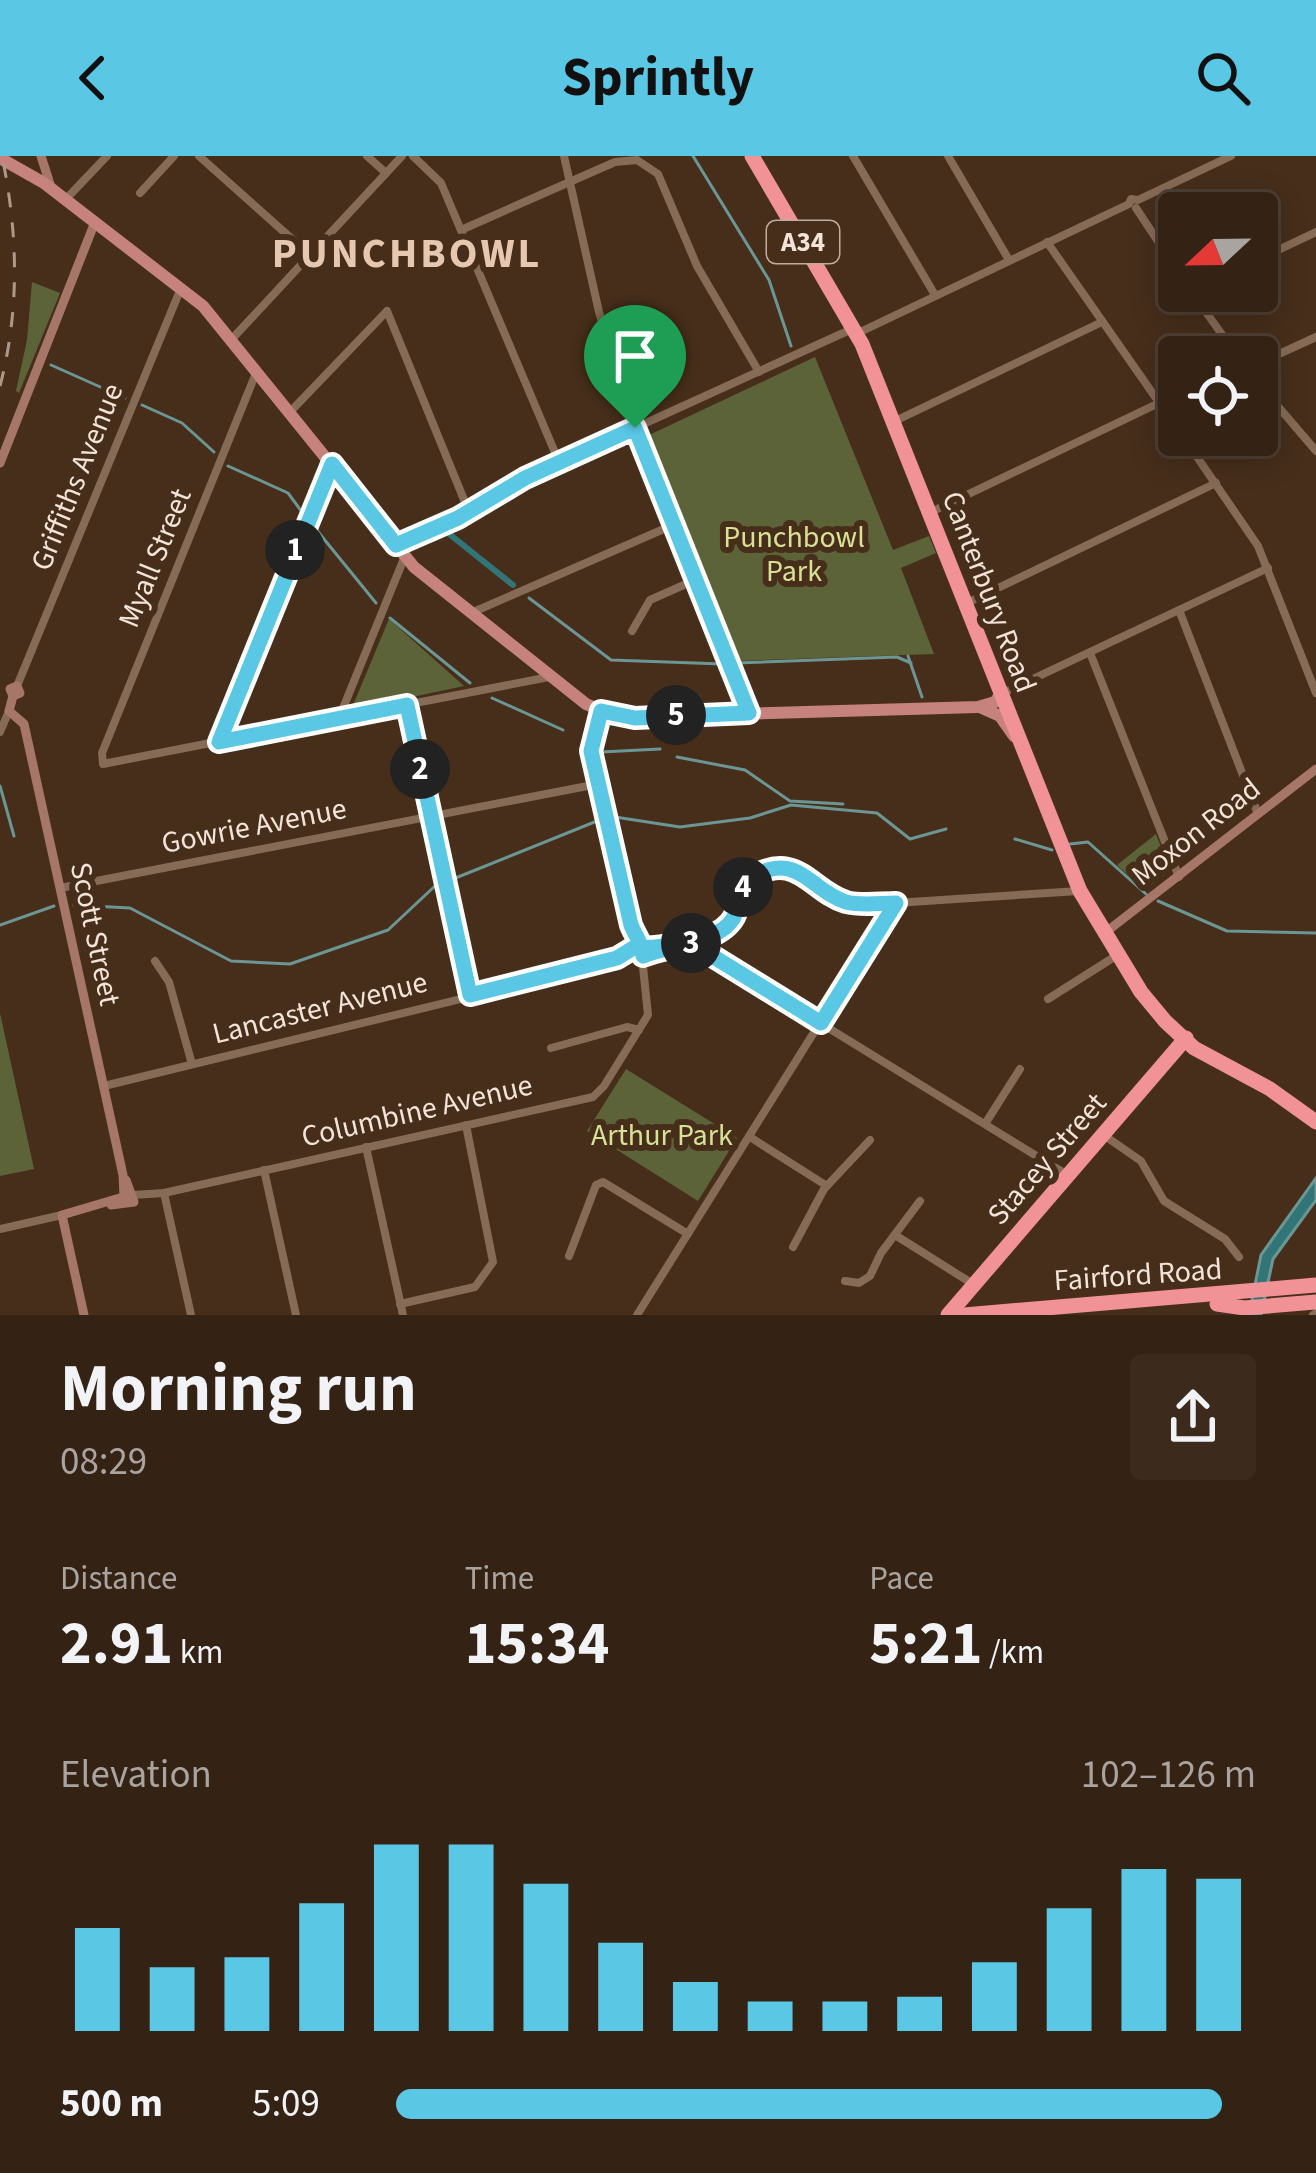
<!DOCTYPE html>
<html lang="en">
<head>
<meta charset="utf-8">
<style>
  :root { --surface:#342214; --page:#3c2a1d; --text:#f1f3f6; --muted:#a9a4a0; --line:#4e3f34; --accent:#5ac8e5 }
  body { margin:0; font-family:"Source Sans 3",sans-serif; background:var(--page); color:var(--text); height:100vh; display:flex; flex-direction:column; font-size:45px; white-space:nowrap }
  * { box-sizing:border-box; margin:0 }
  p { font-size:39px; color:var(--muted) }
  .icon { flex:none; width:66px; height:66px; fill:none; stroke:currentColor; stroke-width:2; stroke-linecap:round; stroke-linejoin:round }
  .map { position:relative; height:1159px; overflow:hidden }
  .details { display:flex; flex-direction:column; background:var(--surface); flex:1 }
  .details>* { flex:none }
  .needle { width:78px; rotate:248deg }
  .controls { position:absolute; left:1158px; top:36px; display:grid; gap:24px }
  .controls a { display:grid; place-items:center; width:120px; height:120px; border-radius:12px; background:var(--surface); box-shadow:0 6px 30px #0003,0 0 0 3px var(--line); font-size:60px }
  .pin { position:absolute; display:grid; place-items:center; width:102px; height:102px; color:#fff; margin:-123px -51px; border-radius:50% 50% 50% 0; rotate:-45deg; box-shadow:0 0 12px #0007 }
  .pin .icon { rotate:45deg }
  .km { position:absolute; width:60px; height:60px; margin:-30px; border-radius:50%; background:#222; color:#fff; font-size:33px; line-height:60px; text-align:center }
  .round { display:grid; place-items:center; flex:none; width:126px; height:126px; border-radius:12px; background:var(--page) }
  .headline { display:flex; align-items:center; justify-content:space-between; height:204px; padding:0 60px }
  h1 { font-size:66px; font-weight:700; line-height:90px }
  .metrics { display:grid; grid-template-columns:repeat(3,1fr); gap:18px; height:204px; padding:12px 60px }
  .metrics div { display:grid; align-content:center }
  .metrics b { font-size:60px; font-weight:700 }
  .metrics small { font-size:33px; font-weight:400 }
  .metrics p { font-size:33px }
  .chart { height:336px; padding:24px 60px }
  .chart p { display:flex; justify-content:space-between }
  .chart svg { width:100%; height:216px; margin-top:12px; stroke:var(--accent); stroke-width:6 }
  ul { padding:0 60px; list-style:none; font-size:39px }
  li { display:grid; grid-template-columns:192px 144px 1fr; align-items:center; height:90px }
  li i { height:30px; border-radius:15px; background:var(--accent) }
  header { display:flex; justify-content:space-between; align-items:center; height:156px; padding:0 60px; background:var(--accent); color:#111; font-size:54px; font-weight:700 }
  .map>svg:first-child { display:block }
  .green { fill:#5d6339 }
  .water { fill:#317577; stroke:#6b9694; stroke-width:3 }
  .lines { fill:none; stroke-linecap:round; stroke-linejoin:round }
  .stream { stroke:#6b9694; stroke-width:3 }
  .canal { stroke:#317577; stroke-width:6 }
  .street { stroke:#866b56; stroke-width:8 }
  .secondary { stroke:#a67769; stroke-width:9 }
  .primary { stroke:#c6827c; stroke-width:12 }
  .highway { stroke:#f19296; stroke-width:15 }
  .rail { stroke:#ad998b; stroke-width:3; stroke-dasharray:15 15; stroke-linecap:butt }
  .route-casing { stroke:#fff; stroke-width:24 }
  .route { stroke:#5ac8e5; stroke-width:15 }
  .labels { text-anchor:middle; dominant-baseline:central; stroke-width:12; stroke-linejoin:round; paint-order:stroke }
  .shield { fill:#462e1b; stroke:#bfad9f; stroke-width:3 }
  .shield-label { font-size:27px; font-weight:bold; fill:#f3e3d8 }
  .street-label { font-size:30px; fill:#f3e3d8; stroke:#462e1b }
  .park-label { font-size:30px; fill:#d7e296; stroke:#462e1b }
  .district-label { font-size:42px; font-weight:bold; letter-spacing:3px; fill:#e6c7b0; stroke:#462e1b }
</style>
</head>
<body>
<header><svg class="icon" aria-label="back" viewBox="0 0 24 24"><path d="M15 5l-7 7 7 7"/></svg>Sprintly<svg class="icon" aria-label="search" viewBox="0 0 24 24"><circle cx="10" cy="10" r="6"/><path d="M15 15l6 6"/></svg></header>
<div class="map">
<svg width="1316" height="1159" viewBox="0 0 1316 1159">
  <rect width="100%" height="100%" fill="#462e1b"/>
  <g class="green">
    <polygon points="32,126 60,137 19,237 16,235 27,184"/>
    <polygon points="815,201 893,394 929,380 936,397 901,412 934,498 736,505 647,280"/>
    <polygon points="389,463 464,530 351,554"/>
    <polygon points="1156,678 1170,715 1144,734 1117,709"/>
    <polygon points="0,857 34,1013 0,1020"/>
    <polygon points="626,913 737,982 698,1045 587,975"/>
  </g>
  <polygon class="water" points="1316,1022 1316,1044 1273,1103 1261,1159 1249,1159 1261,1099"/>
  <g class="lines">
    <g class="stream">
      <polyline points="693,0 769,124 791,190"/>
      <polyline points="51,209 125,242"/>
      <polyline points="142,249 182,267 214,296"/>
      <polyline points="228,310 288,337 302,356"/>
      <polyline points="315,372 376,447"/>
      <polyline points="529,442 611,504 722,508"/>
      <polyline points="390,462 470,527"/>
      <polyline points="908,500 922,541"/>
      <polyline points="737,507 897,501 911,507"/>
      <polyline points="492,542 563,574"/>
      <polyline points="601,596 660,593"/>
      <polyline points="677,601 745,614 790,645 843,648"/>
      <polyline points="0,630 14,680"/>
      <polyline points="615,661 680,671 750,662 791,649 877,657 910,683 946,673"/>
      <polyline points="1015,683 1052,694"/>
      <polyline points="1070,688 1088,686 1146,738"/>
      <polyline points="453,723 597,665"/>
      <polyline points="1158,745 1227,775 1316,777"/>
      <polyline points="74,749 130,752 231,805 290,808 388,774 435,730"/>
      <polyline points="0,769 54,750"/>
    </g>
    <polyline class="canal" points="448,377 513,429"/>
    <g class="street">
      <polyline points="199,0 310,99"/>
      <polyline points="367,0 386,17"/>
      <polyline points="413,0 441,27 559,306"/>
      <polyline points="564,0 599,156 635,272 749,557"/>
      <polyline points="853,0 935,139"/>
      <polyline points="948,0 1009,104"/>
      <polyline points="140,37 174,0"/>
      <polyline points="66,43 107,0"/>
      <polyline points="1136,52 1179,117"/>
      <polyline points="461,74 615,6 637,4 658,18 697,110 759,216"/>
      <polyline points="1047,86 1179,275"/>
      <polyline points="1257,104 1316,76"/>
      <polyline points="1191,135 1238,201"/>
      <polyline points="858,177 1129,48 1131,43 1138,44 1231,0"/>
      <polyline points="231,184 402,0"/>
      <polyline points="1257,208 1316,181"/>
      <polyline points="256,217 102,597 103,608 549,521"/>
      <polyline points="1257,226 1316,295"/>
      <polyline points="290,256 387,155 469,356"/>
      <polyline points="895,265 1102,166"/>
      <polyline points="1182,279 1258,390 1316,537"/>
      <polyline points="931,356 1159,247"/>
      <polyline points="396,389 458,362 525,322 852,173"/>
      <polyline points="967,447 1216,327"/>
      <polyline points="1179,454 1258,658"/>
      <polyline points="471,457 673,369"/>
      <polyline points="632,475 650,444 695,424"/>
      <polyline points="1090,497 1179,721"/>
      <polyline points="17,530 181,132"/>
      <polyline points="1003,537 1268,412"/>
      <polyline points="407,549 470,839"/>
      <polyline points="600,555 591,587 591,599 631,769 640,791"/>
      <polyline points="339,562 405,400"/>
      <polyline points="0,576 9,555"/>
      <polyline points="219,584 331,309"/>
      <polyline points="60,732 598,628"/>
      <polyline points="687,785 1069,1020"/>
      <circle cx="638" cy="797" r="6"/>
      <path d="M643 800C668 790 705 788 725 771 756 744 722 707 800 715L843 745 894 747"/>
      <polyline points="155,805 169,826 192,908"/>
      <polyline points="1048,843 1119,798"/>
      <polyline points="551,892 627,871 639,874"/>
      <polyline points="104,930 633,801"/>
      <polyline points="985,968 1020,913"/>
      <polyline points="1105,980 1141,1005 1164,1045 1225,1083 1239,1101"/>
      <polyline points="750,981 827,1030"/>
      <polyline points="366,991 403,1159"/>
      <polyline points="264,1014 296,1159"/>
      <polyline points="164,1037 191,1159"/>
      <polyline points="133,1039 164,1037 593,941 604,930 648,859 642,801"/>
      <polyline points="0,1073 62,1059"/>
      <polyline points="895,1079 973,1128"/>
      <polyline points="793,1091 824,1033 870,984"/>
      <polyline points="569,1100 596,1029 603,1026 688,1078"/>
      <polyline points="845,1125 859,1127 870,1120 881,1097 920,1045"/>
      <polyline points="400,1148 475,1131 493,1106 466,969"/>
      <polyline points="637,1159 895,747 1079,735"/>
      <polyline points="1313,1159 1316,1157"/>
    </g>
    <g class="secondary">
      <polyline points="41,0 50,28"/>
      <polyline points="0,307 95,66"/>
      <polygon points="17,530 20,537 13,540 10,533"/>
      <polyline points="13,540 9,555 24,568 123,1019 124,1040"/>
      <polyline points="1106,776 1316,613"/>
      <polyline points="111,1049 134,1046 126,1024"/>
      <polyline points="84,1159 62,1059 123,1041"/>
    </g>
    <g class="primary">
      <polyline points="0,2 44,27 203,150 414,411 586,548 612,559 635,561 978,551 995,546 1000,539"/>
      <polyline points="982,552 1000,560 1014,580"/>
    </g>
    <g class="highway">
      <polyline points="752,0 862,188 1080,735 1141,836 1165,865 1194,892 1270,933 1316,966"/>
      <polyline points="1217,1148 1244,1152 1316,1146"/>
      <polyline points="948,1159 1186,882"/>
      <polyline points="964,1159 1316,1129"/>
    </g>
    <path class="rail" d="M0 230C20 153 18 77 2 0"/>
  </g>
  <g class="lines">
    <defs>
      <path id="route" d="M635 272 525 322 458 362 396 389 332 308 219 586 407 549 470 839 617 802 635 791C653 793 670 789 688 785L821 867 896 747C880 747 861 750 846 746 810 735 796 691 748 724 739 736 740 748 734 761 719 788 669 789 643 800 644 791 634 777 631 769L591 595 601 555 635 562 749 557 635 272"/>
    </defs>
    <use href="#route" class="route-casing"/>
    <use href="#route" class="route"/>
  </g>
  <g class="labels">
    <rect class="shield" x="767" y="65" width="72" height="42" rx="9"/>
    <g class="shield-label">
      <text x="803" y="86">A34</text>
    </g>
    <g class="street-label">
      <text transform="translate(77 321) rotate(-68)">Griffiths Avenue</text>
      <text transform="translate(155 402) rotate(-68)">Myall Street</text>
      <text transform="translate(989 436) rotate(69)">Canterbury Road</text>
      <text transform="translate(254 670) rotate(-11)">Gowrie Avenue</text>
      <text transform="translate(1196 676) rotate(-38)">Moxon Road</text>
      <text transform="translate(95 778) rotate(78)">Scott Street</text>
      <text transform="translate(320 852) rotate(-14)">Lancaster Avenue</text>
      <text transform="translate(417 955) rotate(-13)">Columbine Avenue</text>
      <text transform="translate(1047 1003) rotate(-49)">Stacey Street</text>
      <text transform="translate(1138 1119) rotate(-4)">Fairford Road</text>
    </g>
    <g class="park-label">
      <text x="794" y="381">Punchbowl<tspan x="794" dy="34">Park</tspan></text>
      <text x="662" y="979">Arthur Park</text>
    </g>
    <g class="district-label">
      <text x="407" y="98">PUNCHBOWL</text>
    </g>
  </g>
</svg>
<div class="controls">
<a><svg class="needle" viewBox="-14 -14 28 28"><path d="M0-13l5 13h-10z" fill="#e53935"/><path d="M0 13l5-13h-10z" fill="#a9a4a0"/></svg></a>
<a><svg class="icon" aria-label="locate" viewBox="0 0 24 24"><circle cx="12" cy="12" r="6"/><path d="M12 2v4M12 18v4M2 12h4M18 12h4"/></svg></a>
</div>
<div class="pin" style="left:635px;top:272px;background:#1e9e55"><svg class="icon" aria-label="arrive" viewBox="0 0 24 24"><path d="M6 21V4h12l-3 4 3 4H6"/></svg></div>
<b class="km" style="left:295px;top:394px">1</b>
<b class="km" style="left:420px;top:613px">2</b>
<b class="km" style="left:691px;top:787px">3</b>
<b class="km" style="left:743px;top:731px">4</b>
<b class="km" style="left:676px;top:559px">5</b>
</div>
<section class="details">
<div class="headline"><div><h1>Morning run</h1><p>08:29</p></div><a class="round"><svg class="icon" aria-label="share" viewBox="0 0 24 24"><path d="M12 15V3M7 8l5-5 5 5M5 13v7h14v-7"/></svg></a></div>
<div class="metrics">
<div><p>Distance</p><b>2.91<small> km</small></b></div>
<div><p>Time</p><b>15:34</b></div>
<div><p>Pace</p><b>5:21<small> /km</small></b></div>
</div>
<div class="chart"><p><span>Elevation</span>102–126 m</p>
<svg viewBox="0 0 160 44" preserveAspectRatio="none"><path d="M5 44V23M15 44V31M25 44V29M35 44V18M45 44V6M55 44V6M65 44V14M75 44V26M85 44V34M95 44V38M105 44V38M115 44V37M125 44V30M135 44V19M145 44V11M155 44V13"/></svg>
</div>
<ul>
<li><b>500 m</b>5:09<i style="width:96%"></i></li>
</ul>
</section>
</body>
</html>
